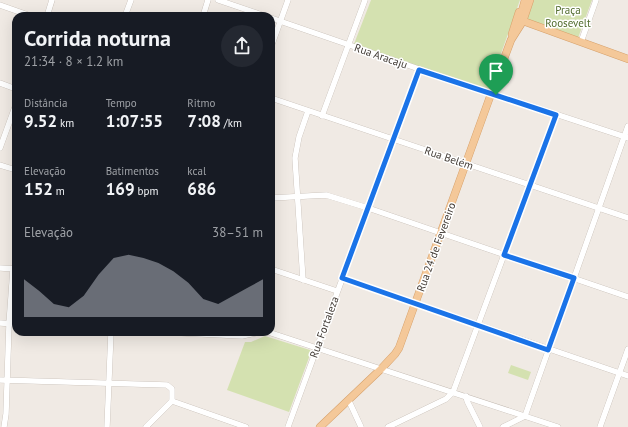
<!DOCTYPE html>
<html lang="pt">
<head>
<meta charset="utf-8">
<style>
  :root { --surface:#171b24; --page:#242831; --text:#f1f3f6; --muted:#9ea1a6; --accent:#8c9099 }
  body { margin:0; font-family:"PT Sans",sans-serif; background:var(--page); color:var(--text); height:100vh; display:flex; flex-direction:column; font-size:15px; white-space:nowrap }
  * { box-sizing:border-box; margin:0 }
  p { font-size:13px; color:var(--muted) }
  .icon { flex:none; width:22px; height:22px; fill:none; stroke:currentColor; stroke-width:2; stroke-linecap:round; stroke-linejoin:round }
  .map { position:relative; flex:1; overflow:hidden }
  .drawer { position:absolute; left:12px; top:12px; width:263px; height:324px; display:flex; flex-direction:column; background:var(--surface); border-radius:12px; box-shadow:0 4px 16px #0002 }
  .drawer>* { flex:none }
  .pin { position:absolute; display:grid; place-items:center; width:34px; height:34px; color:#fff; margin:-41px -17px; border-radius:50% 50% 50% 0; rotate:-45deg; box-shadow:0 0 4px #0007 }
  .pin .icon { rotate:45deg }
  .round { display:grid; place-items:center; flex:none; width:42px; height:42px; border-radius:21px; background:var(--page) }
  .summary { display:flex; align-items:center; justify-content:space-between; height:68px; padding:0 12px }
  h1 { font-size:22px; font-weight:600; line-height:30px }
  .stats { display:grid; grid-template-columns:repeat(3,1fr); gap:6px; height:68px; padding:4px 12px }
  .stats div { display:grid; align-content:center }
  .stats b { font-size:17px; font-weight:600 }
  .stats small { font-size:11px; font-weight:400 }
  .stats p { font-size:11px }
  .chart { height:112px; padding:8px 12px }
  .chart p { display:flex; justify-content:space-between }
  .chart svg { width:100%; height:72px; margin-top:4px; fill:var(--accent); opacity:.7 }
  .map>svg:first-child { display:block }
  .green { fill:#d4e1b0 }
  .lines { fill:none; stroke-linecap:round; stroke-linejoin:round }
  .minor-casing { stroke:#bdb3aa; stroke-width:6 }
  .major-casing { stroke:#d6a16b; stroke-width:8 }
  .minor { stroke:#fff; stroke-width:5.5 }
  .major { stroke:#f4c899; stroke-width:7 }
  .route-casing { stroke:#fff; stroke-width:8 }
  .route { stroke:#1a73e8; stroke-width:5 }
  .labels { text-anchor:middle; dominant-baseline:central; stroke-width:3; stroke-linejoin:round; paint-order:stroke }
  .park-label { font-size:11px; fill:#526c2e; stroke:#fff }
  .street-label { font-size:11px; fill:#413a34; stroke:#fff }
</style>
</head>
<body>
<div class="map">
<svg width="628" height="427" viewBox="0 0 628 427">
  <rect width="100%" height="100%" fill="#f0eae4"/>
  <g class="green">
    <polygon points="371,0 520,0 488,90 354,44"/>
    <polygon points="534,0 592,0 578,38 526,20"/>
    <polygon points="265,336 310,350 311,352 289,412 227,390 245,342 251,342"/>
    <polygon points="511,365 531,372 528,380 508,373"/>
  </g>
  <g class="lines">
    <defs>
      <g id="minor">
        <polyline points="218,0 265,16"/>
        <polyline points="0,5 31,16"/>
        <polyline points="47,16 52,0"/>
        <polyline points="125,16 131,0"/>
        <polyline points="203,16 208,0"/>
        <polyline points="271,18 419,69 628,138"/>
        <polyline points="581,42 596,0"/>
        <polyline points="271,47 288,0"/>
        <polyline points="0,83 16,89"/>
        <polyline points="271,98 628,218"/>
        <polyline points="322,116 365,0"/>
        <polyline points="0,148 16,104"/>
        <polyline points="0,165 16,170"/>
        <polyline points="271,198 326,195 368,208 628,297"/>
        <polyline points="0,268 16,269"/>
        <polyline points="271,269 337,291"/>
        <polyline points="342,278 628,376"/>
        <polyline points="303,280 295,158 299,137 308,111"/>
        <polyline points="0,323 16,324"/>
        <polyline points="161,332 242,336 260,332"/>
        <polyline points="268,332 558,427"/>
        <polyline points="0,380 167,385 172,389 172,401 146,427"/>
        <polyline points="466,396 467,401 480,427"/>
        <polyline points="172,401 246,427"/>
        <polyline points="349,401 361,427"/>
        <polyline points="4,427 6,414 9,324 13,269 16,265"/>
        <polyline points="107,427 111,332"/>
        <polyline points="288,427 419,69"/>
        <polyline points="388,427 446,399 453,392 556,115"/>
        <polyline points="503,427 525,416 628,126"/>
        <polyline points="600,427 628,349"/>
      </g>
      <g id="major">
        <polyline points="525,0 521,15 523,21 628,59"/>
        <polyline points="512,34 519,12"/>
        <polyline points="320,427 381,369 395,354 399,348 491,94 511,40 523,21 530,0"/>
      </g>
    </defs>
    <use href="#minor" class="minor-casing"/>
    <use href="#major" class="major-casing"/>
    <use href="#minor" class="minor"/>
    <use href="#major" class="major"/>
  </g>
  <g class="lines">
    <defs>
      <polygon id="route" points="419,70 556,115 504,255 574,278 548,350 342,278"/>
    </defs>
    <use href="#route" class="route-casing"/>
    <use href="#route" class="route"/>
  </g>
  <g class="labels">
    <g class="park-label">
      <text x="568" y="10">Praça<tspan x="568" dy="13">Roosevelt</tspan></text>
    </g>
    <g class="street-label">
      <text transform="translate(381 56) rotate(19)">Rua Aracaju</text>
      <text transform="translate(449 158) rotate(19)">Rua Belém</text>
      <text transform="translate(436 247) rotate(-70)">Rua 24 de Fevereiro</text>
      <text transform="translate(324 327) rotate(-70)">Rua Fortaleza</text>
    </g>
  </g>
</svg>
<div class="pin" style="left:496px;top:95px;background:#1e9e55"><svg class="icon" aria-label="arrive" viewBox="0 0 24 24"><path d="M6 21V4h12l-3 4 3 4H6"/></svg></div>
<section class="drawer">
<div class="summary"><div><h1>Corrida noturna</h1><p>21:34 · 8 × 1.2 km</p></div><a class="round"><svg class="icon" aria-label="share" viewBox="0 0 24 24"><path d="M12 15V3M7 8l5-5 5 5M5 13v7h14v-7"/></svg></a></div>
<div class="stats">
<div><p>Distância</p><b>9.52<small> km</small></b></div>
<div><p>Tempo</p><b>1:07:55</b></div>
<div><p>Ritmo</p><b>7:08<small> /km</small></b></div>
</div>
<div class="stats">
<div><p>Elevação</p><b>152<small> m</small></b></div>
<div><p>Batimentos</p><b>169<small> bpm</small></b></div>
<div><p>kcal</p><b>686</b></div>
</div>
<div class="chart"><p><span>Elevação</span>38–51 m</p>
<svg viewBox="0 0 160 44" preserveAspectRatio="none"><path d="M0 44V21L10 28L20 36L30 38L40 31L50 18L60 8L70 6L80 8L90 11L100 16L110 23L120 33L130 36L140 31L150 26L160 21V44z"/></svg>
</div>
</section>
</div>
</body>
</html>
